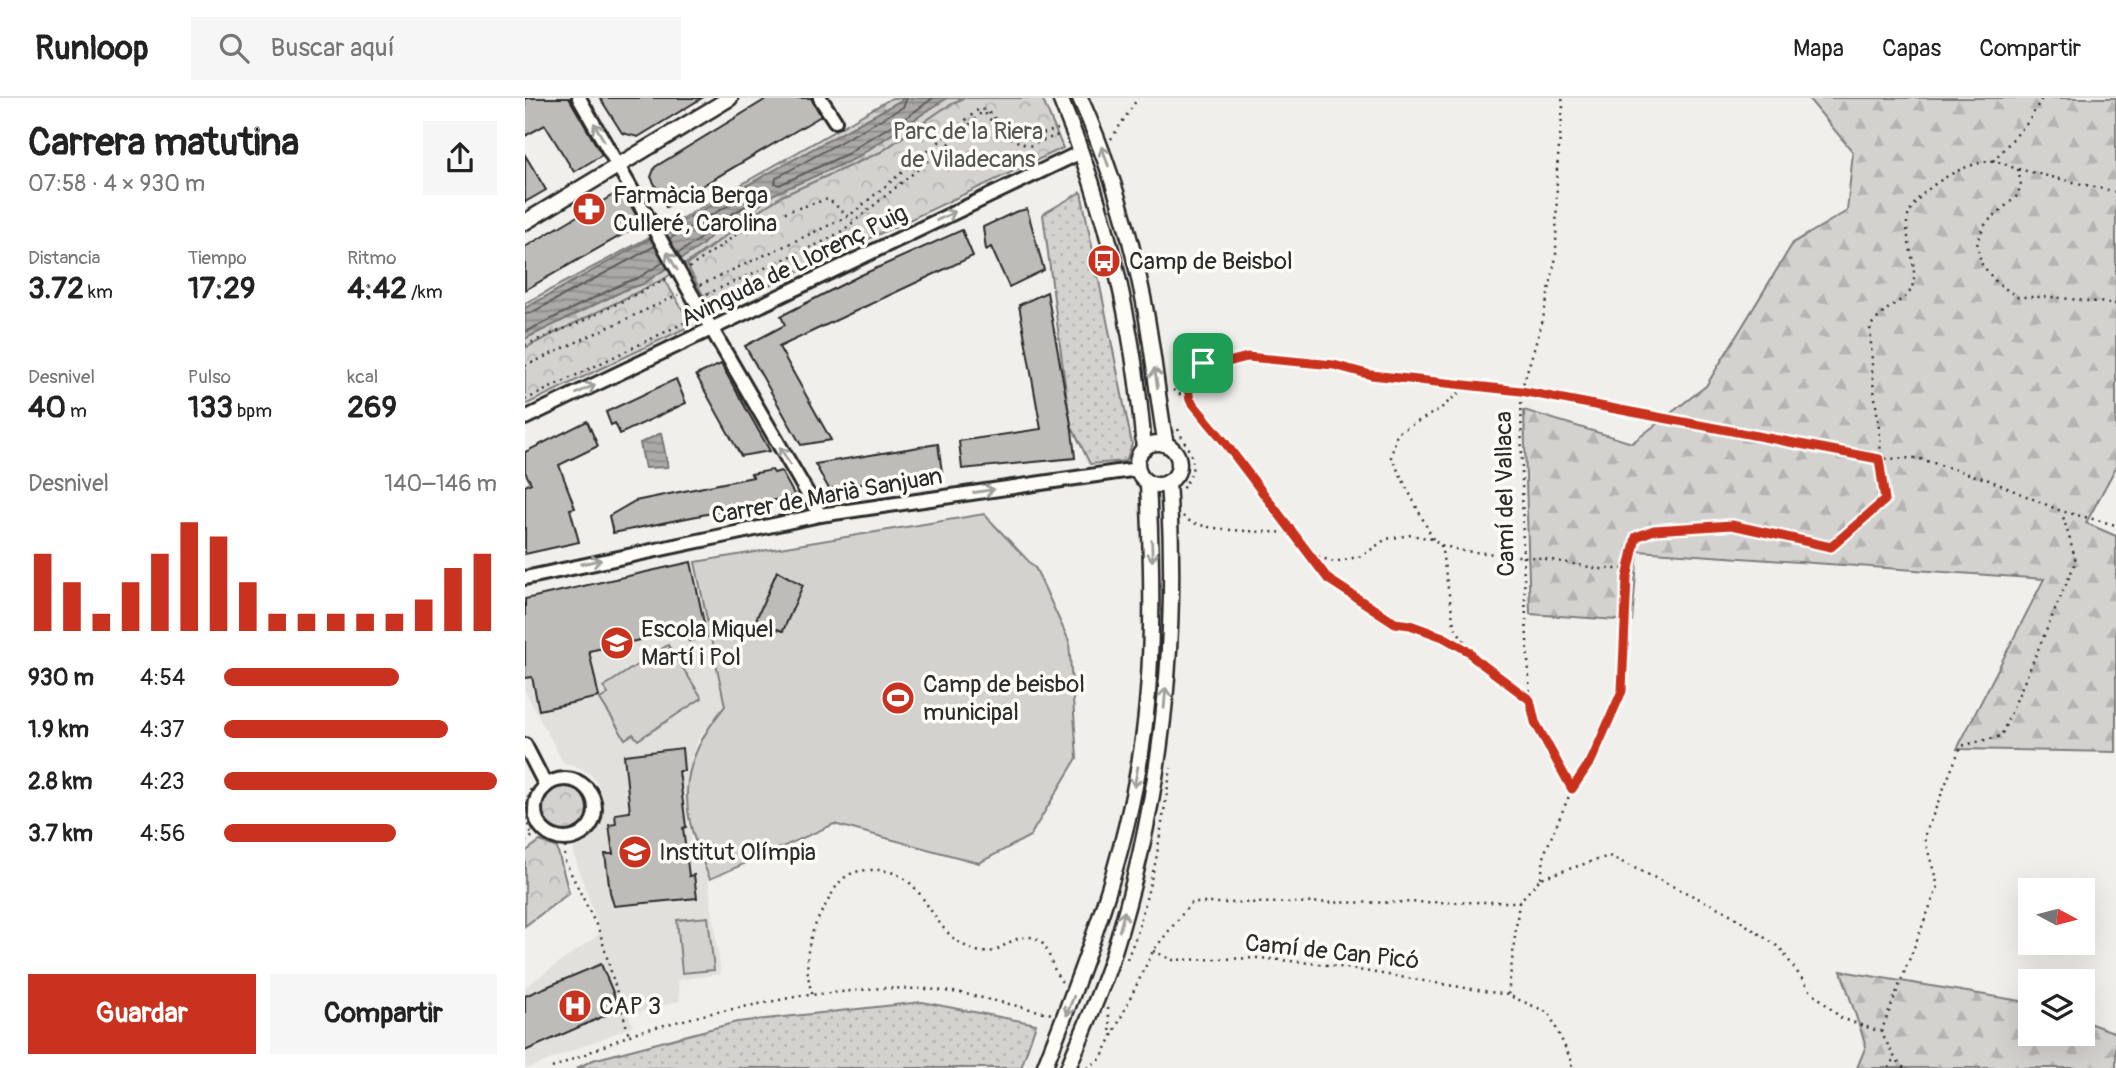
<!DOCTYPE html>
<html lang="es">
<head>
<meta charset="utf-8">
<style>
  :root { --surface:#fff; --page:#f6f6f6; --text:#222; --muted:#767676; --line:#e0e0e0; --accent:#c8321e }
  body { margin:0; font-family:Pangolin,sans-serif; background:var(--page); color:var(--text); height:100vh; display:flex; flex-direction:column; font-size:26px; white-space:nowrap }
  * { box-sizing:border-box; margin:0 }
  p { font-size:23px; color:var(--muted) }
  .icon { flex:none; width:38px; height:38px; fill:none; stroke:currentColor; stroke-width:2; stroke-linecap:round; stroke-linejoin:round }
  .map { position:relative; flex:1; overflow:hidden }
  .drawer { display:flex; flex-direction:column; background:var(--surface); width:525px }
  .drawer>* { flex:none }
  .needle { width:46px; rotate:97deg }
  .buttons { position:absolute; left:1493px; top:780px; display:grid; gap:14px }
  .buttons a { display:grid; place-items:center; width:77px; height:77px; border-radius:0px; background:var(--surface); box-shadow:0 7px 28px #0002; font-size:35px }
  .pin { position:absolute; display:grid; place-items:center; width:60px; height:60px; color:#fff; margin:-30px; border-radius:14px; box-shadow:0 4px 10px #0006 }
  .round { display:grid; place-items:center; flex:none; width:74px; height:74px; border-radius:0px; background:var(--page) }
  .head { display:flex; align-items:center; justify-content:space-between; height:119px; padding:0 28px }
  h1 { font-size:38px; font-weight:800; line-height:52px }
  .stats { display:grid; grid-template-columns:repeat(3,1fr); gap:10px; height:119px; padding:7px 28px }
  .stats div { display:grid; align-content:center }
  .stats b { font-size:30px; font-weight:800 }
  .stats small { font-size:19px; font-weight:400 }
  .stats p { font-size:19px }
  .chart { height:196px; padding:14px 28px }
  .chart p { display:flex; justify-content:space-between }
  .chart svg { width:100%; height:126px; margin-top:7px; stroke:var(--accent); stroke-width:6 }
  .primary-button { display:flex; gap:14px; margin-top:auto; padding:14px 28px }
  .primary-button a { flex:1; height:80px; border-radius:0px; background:var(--accent); color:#fff; font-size:28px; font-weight:800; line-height:80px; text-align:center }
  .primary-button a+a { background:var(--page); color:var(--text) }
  ul { padding:0 28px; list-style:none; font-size:23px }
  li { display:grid; grid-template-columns:112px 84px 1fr; align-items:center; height:52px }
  li i { height:18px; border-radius:9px; background:var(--accent) }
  header { display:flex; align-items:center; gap:42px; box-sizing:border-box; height:98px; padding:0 35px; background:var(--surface); border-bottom:2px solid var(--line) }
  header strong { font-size:33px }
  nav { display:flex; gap:38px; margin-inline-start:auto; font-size:24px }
  .search { width:490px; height:63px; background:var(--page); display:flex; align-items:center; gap:18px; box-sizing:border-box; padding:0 24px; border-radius:0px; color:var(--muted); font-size:26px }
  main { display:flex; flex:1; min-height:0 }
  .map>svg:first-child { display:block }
  .built { fill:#e1e0dc }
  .grass { fill:url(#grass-dots); stroke:#7f7e7d; stroke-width:2 }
  .forest { fill:url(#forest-firs); stroke:#7f7e7d; stroke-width:2 }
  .park { fill:url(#park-crowns); stroke:#7f7e7d; stroke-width:2 }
  .pitch { fill:#d3d2cf; stroke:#7f7e7d; stroke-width:2 }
  .water { fill:url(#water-rules); stroke:#777775; stroke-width:2 }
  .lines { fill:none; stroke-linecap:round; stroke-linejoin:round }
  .shore { stroke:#5e5d5d; stroke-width:2 }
  .building { fill:#bdbcb8; stroke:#2b2b2b; stroke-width:2 }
  .minor-casing { stroke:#2b2b2b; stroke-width:18 }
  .tertiary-casing { stroke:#2b2b2b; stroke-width:19 }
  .path { stroke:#2b2b2b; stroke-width:2.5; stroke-dasharray:2 5; stroke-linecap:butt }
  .minor { stroke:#fdfcf7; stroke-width:12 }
  .tertiary { stroke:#fdfcf7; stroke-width:14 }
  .minor-bridge-casing { stroke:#2b2b2b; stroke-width:18; stroke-linecap:butt }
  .minor-bridge { stroke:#fdfcf7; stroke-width:12 }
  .oneway { stroke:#9e9e9b }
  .route-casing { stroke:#fff; stroke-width:14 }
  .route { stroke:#c8321e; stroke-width:9 }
  .labels { text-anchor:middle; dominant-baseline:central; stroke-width:7; stroke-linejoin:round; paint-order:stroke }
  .park-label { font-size:24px; fill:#555554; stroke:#fdfcf7 }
  .poi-label { font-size:24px; fill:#2b2b2b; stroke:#fdfcf7; text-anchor:start }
  .street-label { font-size:24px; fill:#2b2b2b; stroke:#fdfcf7 }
</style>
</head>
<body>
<header>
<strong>Runloop</strong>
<div class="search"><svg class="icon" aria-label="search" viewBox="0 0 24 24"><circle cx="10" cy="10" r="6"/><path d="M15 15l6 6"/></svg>Buscar aquí</div>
<nav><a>Mapa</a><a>Capas</a><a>Compartir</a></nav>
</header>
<main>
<section class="drawer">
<div class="head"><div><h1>Carrera matutina</h1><p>07:58 · 4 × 930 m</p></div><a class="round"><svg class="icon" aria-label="share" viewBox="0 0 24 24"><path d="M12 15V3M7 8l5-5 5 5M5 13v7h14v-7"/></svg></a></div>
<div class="stats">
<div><p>Distancia</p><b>3.72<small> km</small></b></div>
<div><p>Tiempo</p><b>17:29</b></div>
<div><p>Ritmo</p><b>4:42<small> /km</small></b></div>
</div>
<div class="stats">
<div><p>Desnivel</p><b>40<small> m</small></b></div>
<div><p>Pulso</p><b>133<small> bpm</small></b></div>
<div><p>kcal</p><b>269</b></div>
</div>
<div class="chart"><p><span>Desnivel</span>140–146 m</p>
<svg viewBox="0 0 160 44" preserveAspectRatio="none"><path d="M5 44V17M15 44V27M25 44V38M35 44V27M45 44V17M55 44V6M65 44V11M75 44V27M85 44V38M95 44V38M105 44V38M115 44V38M125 44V38M135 44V33M145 44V22M155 44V17"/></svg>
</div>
<ul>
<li><b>930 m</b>4:54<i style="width:64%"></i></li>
<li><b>1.9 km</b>4:37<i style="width:82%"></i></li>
<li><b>2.8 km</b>4:23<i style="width:100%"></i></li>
<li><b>3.7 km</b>4:56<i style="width:63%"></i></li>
</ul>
<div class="primary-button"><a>Guardar</a><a>Compartir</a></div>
</section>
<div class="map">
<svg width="1591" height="970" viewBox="0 0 1591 970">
  <defs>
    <pattern id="grass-dots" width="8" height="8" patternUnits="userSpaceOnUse" patternTransform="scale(1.75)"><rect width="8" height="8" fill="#d3d2cf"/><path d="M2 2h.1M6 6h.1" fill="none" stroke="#b5b4b2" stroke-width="1.8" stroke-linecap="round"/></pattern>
    <pattern id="forest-firs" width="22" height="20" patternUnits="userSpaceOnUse" patternTransform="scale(1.75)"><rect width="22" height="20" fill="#d3d2cf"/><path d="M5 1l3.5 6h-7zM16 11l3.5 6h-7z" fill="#b5b4b2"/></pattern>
    <pattern id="park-crowns" width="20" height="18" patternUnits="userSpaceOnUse" patternTransform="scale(1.75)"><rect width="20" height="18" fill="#d3d2cf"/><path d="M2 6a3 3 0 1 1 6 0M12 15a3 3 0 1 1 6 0" fill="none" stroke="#b5b4b2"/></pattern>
    <pattern id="water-rules" width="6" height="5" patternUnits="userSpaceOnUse" patternTransform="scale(1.75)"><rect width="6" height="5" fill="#aaa9a7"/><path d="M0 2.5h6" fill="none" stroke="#8b8a88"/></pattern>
  </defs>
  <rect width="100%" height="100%" fill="#f0efeb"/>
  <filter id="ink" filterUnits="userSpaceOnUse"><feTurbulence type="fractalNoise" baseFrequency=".0143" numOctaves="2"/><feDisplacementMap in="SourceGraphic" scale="14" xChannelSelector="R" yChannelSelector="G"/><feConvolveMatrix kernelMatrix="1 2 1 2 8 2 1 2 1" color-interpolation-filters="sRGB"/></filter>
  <g filter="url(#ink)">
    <polygon class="built" points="167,464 199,607 173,642 167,659 161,689 161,713 167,747 183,780 196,876 153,882 155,903 104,917 108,928 5,970 0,970 0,889 76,835 49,757 49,751 62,743 73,729 77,720 79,701 72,684 64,675 53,669 39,666 0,593 0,500"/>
    <g class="grass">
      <polygon points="556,94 607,346 601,363 565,366 546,327 543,309 518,116"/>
      <polygon points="397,904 511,926 496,970 52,970 68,962 212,924"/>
    </g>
    <g class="forest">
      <polygon points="367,0 439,0 418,11 356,54 257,98 139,181 0,250 0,205 123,140"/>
      <polygon points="1283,0 1591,0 1591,369 1561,425 1591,438 1591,654 1432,651 1519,481 1113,453 1107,523 1005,516 999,312 1107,345 1181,288 1268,145 1322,113 1328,54"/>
      <polygon points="1316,873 1502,904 1505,905 1505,936 1558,936 1558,923 1591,935 1591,970 1332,970 1341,948"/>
    </g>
    <g class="park">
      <polygon points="439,0 517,0 538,50 187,214 162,167 229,116 257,98 356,54 418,11"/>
      <polygon points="139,181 167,227 0,307 0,250"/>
      <circle cx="40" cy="712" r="26"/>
      <polygon points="15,743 32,750 44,795 0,828 0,754"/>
    </g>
    <g class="pitch">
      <path d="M459 416 511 471 544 543 552 660 505 738 454 765 309 726 185 781C154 712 150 669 200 608L170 464Z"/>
      <polygon points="143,547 177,600 113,642 108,636 100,641 75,601 83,596 78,589"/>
      <polygon points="183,819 189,872 157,875 152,822"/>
    </g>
    <g class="water">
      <polygon points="380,0 422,0 329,61 249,96 227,113 194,130 176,148 116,187 102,191 0,241 0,210"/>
      <polygon points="136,335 143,369 120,370 115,345"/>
    </g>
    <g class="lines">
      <g class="shore">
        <polyline points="382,0 378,9 251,80 250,85 254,87 324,55 335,46 382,19 408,0"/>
        <polyline points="144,141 236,89 241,90 240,94 223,107 190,125 172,143 152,156"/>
        <polyline points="0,216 6,215 130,148"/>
        <polyline points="0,234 99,185 113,180 139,164"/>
      </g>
    </g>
    <g class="building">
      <polygon points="0,0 44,0 77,57 49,74 20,27 0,38"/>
      <polygon points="75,0 177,0 113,39 97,35"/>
      <polygon points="243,0 286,0 296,18 141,109 126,79 130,69"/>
      <polygon points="0,57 21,92 0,104"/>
      <polygon points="93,94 100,97 116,126 0,192 0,149"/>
      <polygon points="502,111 519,172 484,189 466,149 461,152 458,129 490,114"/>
      <polygon points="437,132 448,158 254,249 306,342 276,347 220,248 260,227 256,218 334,178"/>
      <polygon points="522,194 547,332 550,360 437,371 434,343 516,331 494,207"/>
      <polygon points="196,266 245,353 216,358 171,277"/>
      <polygon points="151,281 161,305 95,336 90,325 86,327 81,314"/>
      <polygon points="62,323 73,348 34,367 50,410 45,411 54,444 0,456 0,388 6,385 0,374 0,354"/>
      <polygon points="413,346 417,374 304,391 290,366"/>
      <polygon points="247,372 249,375 256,373 270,398 88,435 84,418 110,403 228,379 226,376"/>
      <polygon points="166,464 182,539 164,543 161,532 64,553 74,599 14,612 7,579 0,580 0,501"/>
      <polygon points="252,473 278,487 258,533 230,524"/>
      <polygon points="157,650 159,673 154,673 161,729 158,730 164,778 169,777 172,800 89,808 85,794 80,756 88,756 84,727 91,726 90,716 105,714 99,657"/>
      <polygon points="76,866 95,911 0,953 0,898"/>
    </g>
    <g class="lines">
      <defs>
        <g id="minor">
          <polyline points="54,0 131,134"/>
          <polyline points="295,0 310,23"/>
          <polyline points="164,192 295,417"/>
          <polyline points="0,320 556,54"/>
          <polyline points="0,480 295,417 613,371"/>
          <polyline points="0,647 21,688"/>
          <circle cx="40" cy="711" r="30"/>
        </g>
        <g id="tertiary">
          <path d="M535 0C583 115 609 227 619 351"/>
          <path d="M555 0C584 64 604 130 618 199 628 248 632 298 641 347"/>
          <polyline points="0,124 205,0"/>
          <circle cx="633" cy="366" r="21"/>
          <path d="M519 970C563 859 603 754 619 634 629 553 627 467 623 385"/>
          <path d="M543 970C558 933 576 895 588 857 636 704 654 544 643 384"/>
        </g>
      </defs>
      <use href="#minor" class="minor-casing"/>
      <use href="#tertiary" class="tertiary-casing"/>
      <g class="path">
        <polyline points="586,41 613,0"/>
        <polyline points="1468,63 1504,23 1517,0"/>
        <polyline points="1493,71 1591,94"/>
        <polyline points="164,170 231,123 303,101 328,122"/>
        <path d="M175 187 324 118 454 11 461 12C490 40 493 44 533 31"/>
        <path d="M182 196 302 142 320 131 430 41 456 15H460C471 30 485 42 504 48L536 36"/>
        <polyline points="188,211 342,141"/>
        <polyline points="0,247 58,223 143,180"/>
        <polyline points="0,268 153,197"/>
        <polyline points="648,292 665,302 698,342 782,455 809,464 837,458 861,441 886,437 908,441 916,447 938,453 1016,460 1075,471 1102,471"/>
        <polyline points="0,302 167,221"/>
        <polyline points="665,302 657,255 678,265 699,265 722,259 809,267 846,277 996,293 1354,361 1392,360 1464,382 1536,413 1591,427"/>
        <path d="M653 331C664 357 678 362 657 391"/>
        <path d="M658 418C672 435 742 433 766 435"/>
        <polyline points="908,441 866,359 872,335 914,312 942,288"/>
        <polyline points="916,447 929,527 949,560 1005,602"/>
        <polyline points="782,455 803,481 857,518 870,525 885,527 918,539 945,553"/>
        <path d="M1047 691 1067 661 1097 593 1103 480 1111 439 1129 432 1207 427 1306 449 1360 403 1354 361 1356 345 1348 284 1345 228C1351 222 1358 215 1364 210 1373 202 1383 201 1387 189 1394 170 1381 146 1382 125 1383 95 1439 64 1467 63 1475 63 1485 69 1493 71L1496 87 1492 98 1461 125 1452 144 1456 165 1470 183 1492 199H1526L1591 206"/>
        <polyline points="0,706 7,688"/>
        <polyline points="0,720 8,738"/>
        <polyline points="41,742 39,761 75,835 104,937"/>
        <polyline points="0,744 17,731"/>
        <polyline points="1016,780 1020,754 1047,691 1010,624 1005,602 998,460 996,293 1017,225 1031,159 1032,70 1038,8 1037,0"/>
        <polyline points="994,804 983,897 1024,915 1048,966 1045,970"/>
        <polyline points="628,853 648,862 736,860 803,867 983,897"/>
        <polyline points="602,861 612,836 631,762 646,670"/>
        <path d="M287 896C278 864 282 839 299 810 312 787 316 773 345 772 401 769 398 825 440 848 474 866 476 839 504 839 525 839 525 872 537 884"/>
        <polyline points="583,910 586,938"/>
        <polyline points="1356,934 1413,788 1399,739 1436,648 1476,638 1551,463 1537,415"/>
        <polyline points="27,970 112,934 182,916 275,898 356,890 402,891 436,895 527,916"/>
        <polyline points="562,970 576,961 628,853 666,805 994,804 1016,780 1084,758 1202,814 1255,850 1285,892 1316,920 1356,934 1370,960 1379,970"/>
        <polyline points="1364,970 1370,960"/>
      </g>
      <use href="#minor" class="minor"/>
      <use href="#tertiary" class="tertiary"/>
      <defs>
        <polyline id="minor-bridge" points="131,134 164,192"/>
      </defs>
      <use href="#minor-bridge" class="minor-bridge-casing"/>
      <use href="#minor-bridge" class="minor-bridge"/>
    </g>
    <defs><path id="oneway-shaft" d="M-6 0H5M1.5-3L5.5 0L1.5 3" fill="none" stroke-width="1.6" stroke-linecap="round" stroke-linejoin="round" transform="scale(1.75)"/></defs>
    <g class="oneway">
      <use href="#oneway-shaft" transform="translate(74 34) rotate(-120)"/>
      <use href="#oneway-shaft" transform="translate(580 58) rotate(-109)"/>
      <use href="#oneway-shaft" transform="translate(421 118) rotate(-26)"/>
      <use href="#oneway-shaft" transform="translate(147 163) rotate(-120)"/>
      <use href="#oneway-shaft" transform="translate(631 280) rotate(-99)"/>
      <use href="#oneway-shaft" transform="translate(61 291) rotate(-26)"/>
      <use href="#oneway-shaft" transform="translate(260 358) rotate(-120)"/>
      <use href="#oneway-shaft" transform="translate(459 393) rotate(-9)"/>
      <use href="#oneway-shaft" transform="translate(627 453) rotate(88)"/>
      <use href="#oneway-shaft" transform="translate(66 464) rotate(-12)"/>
      <use href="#oneway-shaft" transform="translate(640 600) rotate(-85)"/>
      <use href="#oneway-shaft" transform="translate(611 679) rotate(100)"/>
      <use href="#oneway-shaft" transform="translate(597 823) rotate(-75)"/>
      <use href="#oneway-shaft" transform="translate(545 908) rotate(111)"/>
    </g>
  </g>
  <g class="lines" filter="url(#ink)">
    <defs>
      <polygon id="route" points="657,256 678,265 699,265 722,259 809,267 846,277 996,293 1354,361 1360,402 1306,449 1207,427 1129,432 1111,439 1102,480 1097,593 1067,661 1047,691 1010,624 1005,602 949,560 945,554 918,539 885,527 870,525 803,481 698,342 665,302"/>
    </defs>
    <use href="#route" class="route-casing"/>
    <use href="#route" class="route"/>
  </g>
  <defs>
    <symbol id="pharmacy-disc" viewBox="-11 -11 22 22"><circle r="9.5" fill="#c8321e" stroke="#fdfcf7"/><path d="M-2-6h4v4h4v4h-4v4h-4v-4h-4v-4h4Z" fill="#fff"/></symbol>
    <symbol id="bus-disc" viewBox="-11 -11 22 22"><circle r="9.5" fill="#c8321e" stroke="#fdfcf7"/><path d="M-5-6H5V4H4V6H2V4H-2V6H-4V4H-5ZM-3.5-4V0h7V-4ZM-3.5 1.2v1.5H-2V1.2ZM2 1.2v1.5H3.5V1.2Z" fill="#fff"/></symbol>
    <symbol id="school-disc" viewBox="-11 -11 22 22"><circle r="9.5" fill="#c8321e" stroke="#fdfcf7"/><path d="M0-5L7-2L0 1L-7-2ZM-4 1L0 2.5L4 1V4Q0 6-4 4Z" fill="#fff"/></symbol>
    <symbol id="stadium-disc" viewBox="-11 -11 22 22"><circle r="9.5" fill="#c8321e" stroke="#fdfcf7"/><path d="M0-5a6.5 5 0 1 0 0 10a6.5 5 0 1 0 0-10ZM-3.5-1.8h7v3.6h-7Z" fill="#fff"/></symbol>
    <symbol id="hospital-disc" viewBox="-11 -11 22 22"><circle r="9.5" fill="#c8321e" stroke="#fdfcf7"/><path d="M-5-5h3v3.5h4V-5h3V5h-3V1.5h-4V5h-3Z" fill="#fff"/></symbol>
  </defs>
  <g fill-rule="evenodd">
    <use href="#pharmacy-disc" x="45" y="92" width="38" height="38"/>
    <use href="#bus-disc" x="560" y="144" width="38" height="38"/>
    <use href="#school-disc" x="73" y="526" width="38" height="38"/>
    <use href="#stadium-disc" x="354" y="581" width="38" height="38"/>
    <use href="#school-disc" x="91" y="735" width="38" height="38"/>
    <use href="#hospital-disc" x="31" y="889" width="38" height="38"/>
  </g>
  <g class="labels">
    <g class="park-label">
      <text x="443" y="33">Parc de la Riera<tspan x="443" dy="28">de Viladecans</tspan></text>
    </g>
    <g class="poi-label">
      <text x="88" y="97">Farmàcia Berga<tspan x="88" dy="28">Culleré, Carolina</tspan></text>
      <text x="604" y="163">Camp de Beisbol</text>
      <text x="116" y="531">Escola Miquel<tspan x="116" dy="28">Martí i Pol</tspan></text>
      <text x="398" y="586">Camp de beisbol<tspan x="398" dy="28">municipal</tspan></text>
      <text x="134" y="754">Institut Olímpia</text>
      <text x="74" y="908">CAP 3</text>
    </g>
    <g class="street-label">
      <text transform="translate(269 168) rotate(-26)">Avinguda de Llorenç Puig</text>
      <text transform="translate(980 396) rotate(-91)">Camí del Vallaca</text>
      <text transform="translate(302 398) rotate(-10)">Carrer de Marià Sanjuan</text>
      <text transform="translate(807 854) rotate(6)">Camí de Can Picó</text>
    </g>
  </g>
</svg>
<div class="buttons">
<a><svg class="needle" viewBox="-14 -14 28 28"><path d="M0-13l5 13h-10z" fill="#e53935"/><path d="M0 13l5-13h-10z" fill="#767676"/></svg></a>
<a><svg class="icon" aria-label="layers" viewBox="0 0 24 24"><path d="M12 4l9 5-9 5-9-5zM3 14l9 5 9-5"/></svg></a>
</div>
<div class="pin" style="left:678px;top:265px;background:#1e9e55"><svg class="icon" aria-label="arrive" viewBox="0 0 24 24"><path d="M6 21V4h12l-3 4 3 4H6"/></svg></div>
</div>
</main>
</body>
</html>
